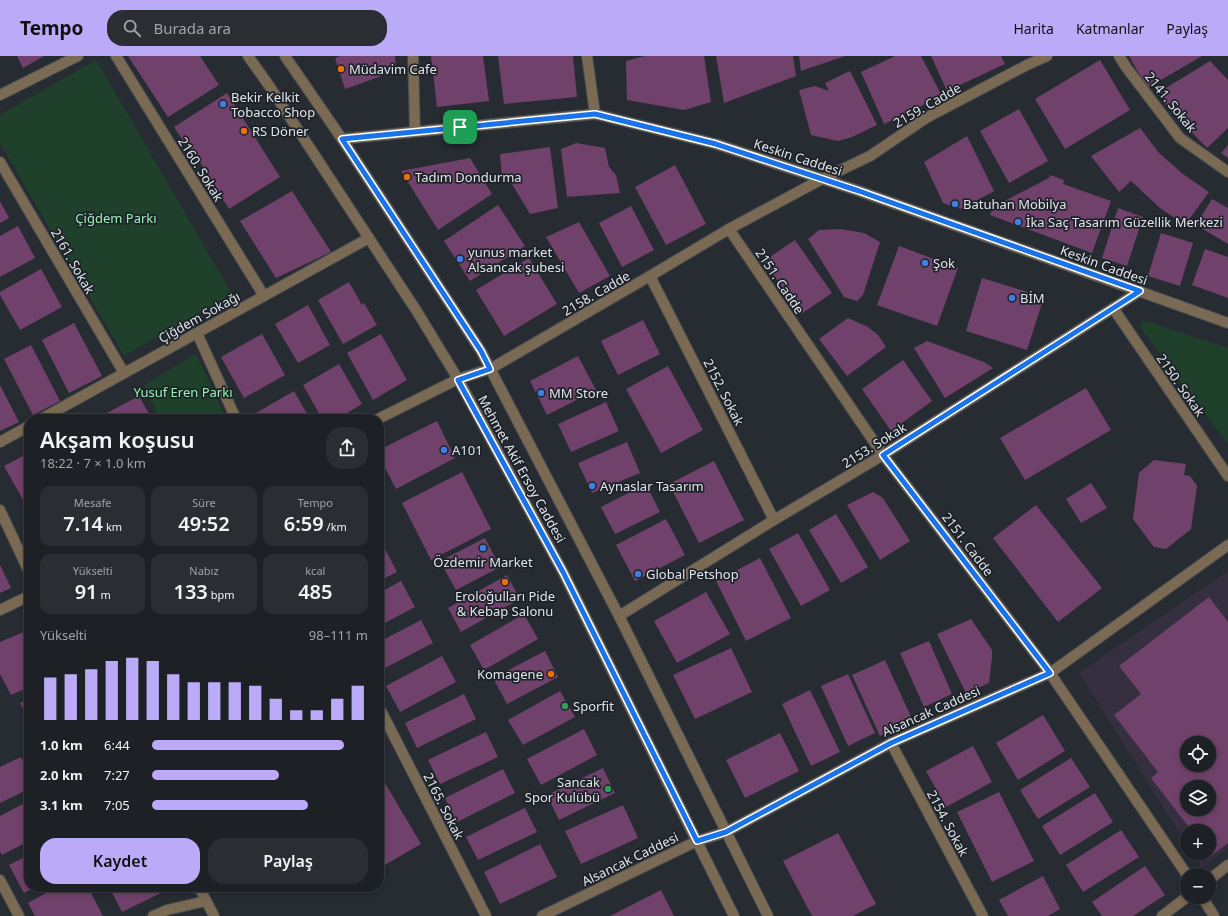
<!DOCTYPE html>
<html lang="tr">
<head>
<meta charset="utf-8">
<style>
  :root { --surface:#1d2126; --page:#2a2e32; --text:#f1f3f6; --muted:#a0a3a7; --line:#3b3e43; --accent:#baaaf7 }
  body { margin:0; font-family:"Noto Sans",sans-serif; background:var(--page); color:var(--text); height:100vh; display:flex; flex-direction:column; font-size:15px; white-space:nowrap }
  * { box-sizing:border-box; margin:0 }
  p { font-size:13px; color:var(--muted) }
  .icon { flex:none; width:22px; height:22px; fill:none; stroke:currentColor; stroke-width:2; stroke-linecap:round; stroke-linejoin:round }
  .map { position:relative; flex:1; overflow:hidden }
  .panel { position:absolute; left:24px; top:358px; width:360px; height:478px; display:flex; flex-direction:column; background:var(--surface); border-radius:16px; box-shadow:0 2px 6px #0003,0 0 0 1px var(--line) }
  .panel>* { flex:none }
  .controls { position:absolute; left:1180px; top:680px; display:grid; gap:8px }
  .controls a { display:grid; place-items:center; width:36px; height:36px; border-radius:50%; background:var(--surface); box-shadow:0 2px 6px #0003,0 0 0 1px var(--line); font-size:20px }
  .pin { position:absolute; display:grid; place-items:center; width:34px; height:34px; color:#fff; margin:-17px; border-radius:8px; box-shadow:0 2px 6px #0006 }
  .round { display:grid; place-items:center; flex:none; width:42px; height:42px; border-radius:16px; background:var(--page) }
  .summary { display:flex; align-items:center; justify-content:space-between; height:68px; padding:0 16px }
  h1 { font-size:22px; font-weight:600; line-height:30px }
  .stats { display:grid; grid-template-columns:repeat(3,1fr); gap:6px; height:68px; padding:4px 16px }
  .stats div { display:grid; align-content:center; border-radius:10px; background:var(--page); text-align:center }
  .stats b { font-size:20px; font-weight:600 }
  .stats small { font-size:11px; font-weight:400 }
  .stats p { font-size:11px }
  .chart { height:112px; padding:8px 16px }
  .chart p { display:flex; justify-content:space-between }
  .chart svg { width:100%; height:72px; margin-top:4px; stroke:var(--accent); stroke-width:6 }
  .action { display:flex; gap:8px; margin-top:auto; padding:8px 16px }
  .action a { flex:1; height:46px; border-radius:16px; background:var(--accent); color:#111; font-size:16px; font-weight:600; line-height:46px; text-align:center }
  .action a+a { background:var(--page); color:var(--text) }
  ul { padding:0 16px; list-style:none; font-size:13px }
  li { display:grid; grid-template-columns:64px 48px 1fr; align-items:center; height:30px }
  li i { height:10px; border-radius:5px; background:var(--accent) }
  header { display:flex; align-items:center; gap:24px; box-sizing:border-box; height:56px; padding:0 20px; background:var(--accent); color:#111 }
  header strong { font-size:19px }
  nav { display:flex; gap:22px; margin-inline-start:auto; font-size:14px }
  .search { width:280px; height:36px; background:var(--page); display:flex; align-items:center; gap:10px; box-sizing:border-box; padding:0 14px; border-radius:16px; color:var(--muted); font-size:15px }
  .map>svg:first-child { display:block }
  .commercial { fill:#352f40; fill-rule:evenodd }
  .green { fill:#1f412b }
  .building { fill:#70416a; fill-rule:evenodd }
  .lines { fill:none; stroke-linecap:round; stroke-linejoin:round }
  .minor-casing { stroke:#454a50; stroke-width:12 }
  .minor { stroke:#7a6a53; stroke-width:10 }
  .route-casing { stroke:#fff; stroke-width:8 }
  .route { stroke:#1a73e8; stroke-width:5 }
  .food-dot { fill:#e8710a; stroke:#1d2229; stroke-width:1.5 }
  .shop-dot { fill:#3f7fe0; stroke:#1d2229; stroke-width:1.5 }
  .leisure-dot { fill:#2e9e5b; stroke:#1d2229; stroke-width:1.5 }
  .labels { text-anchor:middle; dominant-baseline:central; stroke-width:3.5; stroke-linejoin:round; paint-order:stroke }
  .poi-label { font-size:13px; fill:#e1e5ea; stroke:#1d2229; text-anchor:start }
  .street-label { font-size:13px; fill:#e1e5ea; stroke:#1d2229 }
  .park-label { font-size:13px; fill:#99f1b6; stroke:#1d2229 }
</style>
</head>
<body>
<header>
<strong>Tempo</strong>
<div class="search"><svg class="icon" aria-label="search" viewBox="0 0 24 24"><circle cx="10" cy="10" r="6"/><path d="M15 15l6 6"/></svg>Burada ara</div>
<nav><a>Harita</a><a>Katmanlar</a><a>Paylaş</a></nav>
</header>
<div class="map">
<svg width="1228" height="860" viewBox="0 0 1228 860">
  <rect width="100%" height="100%" fill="#272c33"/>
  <path class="commercial" d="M1228 515V791L1202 812 1192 797H1209V775H1187V789L1079 617ZM1187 687H1209V709H1187ZM1187 731H1209V753H1187Z"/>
  <g class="green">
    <polygon points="96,4 232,238 124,300 0,87 0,59"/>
    <polygon points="1143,264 1228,292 1228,388 1140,271"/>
    <polygon points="196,298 226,363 160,363 144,329"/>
  </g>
  <g class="building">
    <polygon points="17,0 44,0 23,12"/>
    <polygon points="128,0 200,0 219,29 168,61"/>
    <polygon points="341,0 395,0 396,15 345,33 335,2"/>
    <polygon points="431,0 483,0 489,45 437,51"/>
    <polygon points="498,0 573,0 577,41 504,48"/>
    <polygon points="645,0 704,0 711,46 684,54 627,44 626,5"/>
    <polygon points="716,0 793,0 796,20 724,47"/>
    <polygon points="799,0 845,0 801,15"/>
    <polygon points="895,0 921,0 941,38 913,55 884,68 861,16"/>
    <polygon points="931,0 1001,0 1005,8 947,35"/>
    <polygon points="1129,0 1202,0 1147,32"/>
    <polygon points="1100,4 1130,54 1065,93 1035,43"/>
    <polygon points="1210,5 1228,24 1228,72 1207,92 1166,50 1161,35"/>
    <polygon points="850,15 877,69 852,81 838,85 811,79 799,34 815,30 829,35 825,27"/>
    <polygon points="227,37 280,121 229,153 195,98 193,100 174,71"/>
    <polygon points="1019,53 1048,105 1009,127 980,75"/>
    <polygon points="1140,72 1159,97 1183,118 1209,136 1185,169 1160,152 1131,125 1119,136 1091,100"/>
    <polygon points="967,80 994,135 962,153 943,147 924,106"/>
    <polygon points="576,87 605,92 609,111 616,119 620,137 567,141 561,93"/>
    <polygon points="1228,89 1228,102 1221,97"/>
    <polygon points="550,91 558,152 530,158 509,123 502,121 500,98"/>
    <polygon points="470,102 492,138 438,174 401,115"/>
    <polygon points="675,109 706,168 666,189 635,131"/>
    <polygon points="1050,119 1064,124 1063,128 1111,145 1092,197 990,159 993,151 1049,122"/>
    <polygon points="292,135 331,196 276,222 240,165"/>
    <polygon points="1212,143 1228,152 1228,188 1196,169"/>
    <polygon points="0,145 9,162 0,167"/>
    <polygon points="498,149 525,190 470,225 444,185"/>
    <polygon points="631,150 654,194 622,211 599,167"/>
    <polygon points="1118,152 1143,161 1127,210 1102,202"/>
    <polygon points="579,166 610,220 579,237 546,181"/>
    <polygon points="18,170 35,202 0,221 0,180"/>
    <polygon points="840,173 864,177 880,186 863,239 857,245 844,241 808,183 819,174"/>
    <polygon points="1161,177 1193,187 1180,230 1148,220"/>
    <polygon points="795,184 832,237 801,258 764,205"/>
    <polygon points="899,190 958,212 937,270 877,249"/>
    <polygon points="1205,193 1228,201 1228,242 1192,229"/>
    <polygon points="529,202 557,248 504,280 476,234"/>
    <polygon points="41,213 62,251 20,274 0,239 0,236"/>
    <polygon points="982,222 1044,241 1027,294 966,275"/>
    <polygon points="349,226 362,249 364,247 377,269 343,288 318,244"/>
    <polygon points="308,249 330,289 298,307 275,268"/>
    <polygon points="848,262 868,271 878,279 886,291 847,320 819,283"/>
    <polygon points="643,264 660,298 618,319 601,285"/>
    <polygon points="74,267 102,320 69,337 42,284"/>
    <polygon points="262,278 285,319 244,342 221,301"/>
    <polygon points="381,278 407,324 373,344 347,297"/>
    <polygon points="927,285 984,306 993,312 945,342 914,292"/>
    <polygon points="31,289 60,345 33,359 4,303"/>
    <polygon points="578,300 596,334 547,359 530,325"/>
    <polygon points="903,304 932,345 891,375 862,333"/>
    <polygon points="339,308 362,348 337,363 322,363 303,329"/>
    <polygon points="668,310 703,374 661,397 626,333"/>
    <polygon points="0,329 19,366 0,375"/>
    <polygon points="1086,332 1111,374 1025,424 1000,382"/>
    <polygon points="294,335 310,363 260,363 256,357"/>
    <polygon points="139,340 152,363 105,363 103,359"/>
    <polygon points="606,346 619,375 571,396 558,368"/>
    <polygon points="437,365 455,402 396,433 379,400 379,394"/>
    <polygon points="627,386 640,417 592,437 578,407"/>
    <polygon points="29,397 29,447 26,449 4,410"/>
    <polygon points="1154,404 1186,408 1184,419 1190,420 1197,430 1191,473 1166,493 1154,491 1133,463 1139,417"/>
    <polygon points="714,405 744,464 699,487 669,428"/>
    <polygon points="462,416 491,473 431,504 402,447"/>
    <polygon points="1091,427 1107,452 1081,467 1066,443"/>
    <polygon points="646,428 660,456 615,478 601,451"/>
    <polygon points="873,436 883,442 910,485 880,504 847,449"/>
    <polygon points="1036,449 1102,532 1058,566 993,482"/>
    <polygon points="836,458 868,511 841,527 809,474"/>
    <polygon points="666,463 685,499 635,525 616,489"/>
    <polygon points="798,477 830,534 801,550 769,493"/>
    <polygon points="485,482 500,511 456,534 440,505"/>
    <polygon points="382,487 397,516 379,525 379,489"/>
    <polygon points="760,502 791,562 746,585 716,525"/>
    <polygon points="0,509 11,532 0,537"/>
    <polygon points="507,519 520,543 461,576 448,552"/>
    <polygon points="401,525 415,551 379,570 379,537"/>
    <polygon points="706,536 730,578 677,607 654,565"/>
    <path d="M1209 541 1228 566V787L1211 800 1209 797V775H1192L1151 722 1158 716 1114 659 1141 638 1119 610ZM1187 687H1209V709H1187ZM1187 731H1209V753H1187Z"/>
    <polygon points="524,558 538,583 484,614 470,589"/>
    <polygon points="971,563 992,594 992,601 989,627 966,637 937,578"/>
    <polygon points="421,564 433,587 379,615 379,586"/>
    <polygon points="26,575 29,576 29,631 11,639 0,618 0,586"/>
    <polygon points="929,585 952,638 924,651 900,597"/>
    <polygon points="731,592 752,636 695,663 673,619"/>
    <polygon points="545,595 558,621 507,648 493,622"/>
    <polygon points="442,600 456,626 400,656 386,630"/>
    <polygon points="885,604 913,665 880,680 852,619"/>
    <polygon points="848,618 875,677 848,690 821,630"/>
    <polygon points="810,634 840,696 811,710 782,648"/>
    <polygon points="560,635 575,661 523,689 508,664"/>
    <polygon points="464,638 476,663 417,692 405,667"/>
    <polygon points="29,642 29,665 20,647"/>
    <polygon points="1043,659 1065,695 1018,724 996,687"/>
    <polygon points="584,673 597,699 541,729 527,703"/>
    <polygon points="486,676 498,701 440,728 428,704"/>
    <polygon points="780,677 799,715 745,742 726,704"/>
    <polygon points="973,690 992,726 946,751 926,715"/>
    <polygon points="21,701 29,717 29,733 0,747 0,711"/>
    <polygon points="1071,702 1090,731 1038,763 1020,734"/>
    <polygon points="603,712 615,737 559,764 547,739"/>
    <polygon points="503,713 515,737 457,766 445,742"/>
    <polygon points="379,717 421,788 383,810 379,803"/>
    <polygon points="999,736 1034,805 992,826 957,756"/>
    <polygon points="1095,737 1113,766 1060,799 1042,770"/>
    <polygon points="29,745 29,785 2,799 0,795 0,760"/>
    <polygon points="623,749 638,782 581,808 565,775"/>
    <polygon points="525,752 537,776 478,804 466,781"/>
    <polygon points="1121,774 1139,801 1083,836 1066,809"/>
    <polygon points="838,777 876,848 853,860 812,860 783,805"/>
    <polygon points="540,788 557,821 500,848 484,816"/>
    <polygon points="29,799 29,831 35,831 24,837 9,809"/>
    <polygon points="1145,810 1165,839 1133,860 1102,860 1092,846"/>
    <polygon points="1043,820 1060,853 1048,860 1008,860 999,844"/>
    <polygon points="57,831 88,831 103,860 35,860 28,847"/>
    <polygon points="109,831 163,831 165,835 122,856"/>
    <polygon points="661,834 674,860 610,860"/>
  </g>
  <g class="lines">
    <defs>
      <g id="minor">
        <polyline points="116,0 264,240"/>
        <polyline points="248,0 270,31 416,254 458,323 563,516 734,860"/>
        <polyline points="285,0 342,83 481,295 619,560 768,860"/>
        <polyline points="413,0 415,75"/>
        <polyline points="587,0 595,58"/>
        <polyline points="1119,0 1126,11 1180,82 1228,116"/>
        <polyline points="0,39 78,0"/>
        <polyline points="342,83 595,58 716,88 859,135 1228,267"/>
        <polyline points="0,106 124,317"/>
        <polyline points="729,173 883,399 1050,617 1187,819"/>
        <polyline points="650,220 774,464"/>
        <polyline points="1113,252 1228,420"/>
        <polyline points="197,277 236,363"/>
        <polyline points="41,363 369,182"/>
        <polyline points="378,363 458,323 490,313 650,220 729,173 822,123 870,100 926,62 1027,9 1047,0"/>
        <polyline points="0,386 29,370"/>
        <polyline points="0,454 29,516"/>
        <polyline points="0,554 29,540"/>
        <polyline points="619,560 774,464 883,399 1140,235"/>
        <polyline points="379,651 486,860"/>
        <polyline points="891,687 983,860"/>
        <polyline points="0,824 19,860"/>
        <polyline points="1209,824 1228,809"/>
        <polyline points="199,831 214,860"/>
        <polyline points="1202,841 1214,860"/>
        <polyline points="153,860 167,854 206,845"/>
        <polyline points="542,860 697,785 726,776 891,687 1050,617 1228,489"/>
        <polyline points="1162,860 1187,841"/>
      </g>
    </defs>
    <use href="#minor" class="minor-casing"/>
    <use href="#minor" class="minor"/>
  </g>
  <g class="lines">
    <defs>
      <polygon id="route" points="595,58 716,88 859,135 1140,235 883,399 1050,617 891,687 726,776 697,785 563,516 458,324 490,313 481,295 342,83"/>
    </defs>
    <use href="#route" class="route-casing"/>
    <use href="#route" class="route"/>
  </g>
  <g class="food-dot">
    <circle cx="341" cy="13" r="4"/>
    <circle cx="244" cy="75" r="4"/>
    <circle cx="407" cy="121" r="4"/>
    <circle cx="505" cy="526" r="4"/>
    <circle cx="551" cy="618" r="4"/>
  </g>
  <g class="shop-dot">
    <circle cx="223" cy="48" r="4"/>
    <circle cx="955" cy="148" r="4"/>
    <circle cx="1018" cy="166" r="4"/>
    <circle cx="460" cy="203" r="4"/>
    <circle cx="925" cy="207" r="4"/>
    <circle cx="1012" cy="242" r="4"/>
    <circle cx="541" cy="337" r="4"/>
    <circle cx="444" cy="394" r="4"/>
    <circle cx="592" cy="430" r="4"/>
    <circle cx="483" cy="492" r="4"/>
    <circle cx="638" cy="518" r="4"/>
  </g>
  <g class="leisure-dot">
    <circle cx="565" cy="650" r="4"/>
    <circle cx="608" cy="733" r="4"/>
  </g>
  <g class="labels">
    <g class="poi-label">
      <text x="349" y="13">Müdavim Cafe</text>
      <text x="231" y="41">Bekir Kelkit<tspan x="231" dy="15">Tobacco Shop</tspan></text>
      <text x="252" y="75">RS Döner</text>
      <text x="415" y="121">Tadım Dondurma</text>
      <text x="963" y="148">Batuhan Mobilya</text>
      <text x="1026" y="166">İka Saç Tasarım Güzellik Merkezi</text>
      <text x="468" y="196">yunus market<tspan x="468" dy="15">Alsancak şubesi</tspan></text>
      <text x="933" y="207">Şok</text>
      <text x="1020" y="242">BİM</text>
      <text x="549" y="337">MM Store</text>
      <text x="452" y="394">A101</text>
      <text x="600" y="430">Aynaslar Tasarım</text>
      <text x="483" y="506" text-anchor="middle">Özdemir Market</text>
      <text x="646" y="518">Global Petshop</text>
      <text x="505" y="540" text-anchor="middle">Eroloğulları Pide<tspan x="505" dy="15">&amp; Kebap Salonu</tspan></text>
      <text x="543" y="618" text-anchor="end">Komagene</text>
      <text x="573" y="650">Sporfit</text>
      <text x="600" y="726" text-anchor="end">Sancak<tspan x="600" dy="15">Spor Kulübü</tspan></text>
    </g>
    <g class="street-label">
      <text transform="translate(1171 46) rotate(51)">2141. Sokak</text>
      <text transform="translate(927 49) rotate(-30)">2159. Cadde</text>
      <text transform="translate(798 101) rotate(18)">Keskin Caddesi</text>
      <text transform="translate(201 113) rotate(58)">2160. Sokak</text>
      <text transform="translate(73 205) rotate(60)">2161. Sokak</text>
      <text transform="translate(1104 209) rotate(20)">Keskin Caddesi</text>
      <text transform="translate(780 225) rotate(56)">2151. Cadde</text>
      <text transform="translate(596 237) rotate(-30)">2158. Cadde</text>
      <text transform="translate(199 261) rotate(-29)">Çiğdem Sokağı</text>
      <text transform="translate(1181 329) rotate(55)">2150. Sokak</text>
      <text transform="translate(724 336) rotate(63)">2152. Sokak</text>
      <text transform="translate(874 389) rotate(-32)">2153. Sokak</text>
      <text transform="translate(522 413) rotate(61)">Mehmet Akif Ersoy Caddesi</text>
      <text transform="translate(968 488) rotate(53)">2151. Cadde</text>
      <text transform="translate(931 655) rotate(-24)">Alsancak Caddesi</text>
      <text transform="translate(444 750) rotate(63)">2165. Sokak</text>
      <text transform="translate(948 767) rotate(62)">2154. Sokak</text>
      <text transform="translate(630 803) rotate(-26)">Alsancak Caddesi</text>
    </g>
    <g class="park-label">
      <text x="116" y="162">Çiğdem Parkı</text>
      <text x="183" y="336">Yusuf Eren Parkı</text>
    </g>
  </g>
</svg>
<div class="controls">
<a><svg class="icon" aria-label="locate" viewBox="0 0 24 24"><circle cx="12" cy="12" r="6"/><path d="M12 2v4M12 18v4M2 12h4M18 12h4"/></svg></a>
<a><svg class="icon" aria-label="layers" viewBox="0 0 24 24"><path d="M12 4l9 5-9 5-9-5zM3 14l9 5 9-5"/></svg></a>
<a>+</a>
<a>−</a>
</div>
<div class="pin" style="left:460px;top:71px;background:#1e9e55"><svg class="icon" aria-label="arrive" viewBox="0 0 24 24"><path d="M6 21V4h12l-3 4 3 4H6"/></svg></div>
<section class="panel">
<div class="summary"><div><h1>Akşam koşusu</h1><p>18:22 · 7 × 1.0 km</p></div><a class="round"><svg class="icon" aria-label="share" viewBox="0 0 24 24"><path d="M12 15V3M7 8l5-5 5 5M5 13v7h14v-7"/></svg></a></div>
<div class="stats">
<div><p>Mesafe</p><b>7.14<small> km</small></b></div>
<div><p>Süre</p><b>49:52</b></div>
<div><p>Tempo</p><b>6:59<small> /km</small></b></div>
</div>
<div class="stats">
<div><p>Yükselti</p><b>91<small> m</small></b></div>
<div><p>Nabız</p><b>133<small> bpm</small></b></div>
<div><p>kcal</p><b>485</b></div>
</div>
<div class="chart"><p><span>Yükselti</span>98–111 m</p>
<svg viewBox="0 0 160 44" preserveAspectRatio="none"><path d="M5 44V18M15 44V16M25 44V13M35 44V8M45 44V6M55 44V8M65 44V16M75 44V21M85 44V21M95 44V21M105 44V23M115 44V31M125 44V38M135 44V38M145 44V31M155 44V23"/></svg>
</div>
<ul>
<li><b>1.0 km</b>6:44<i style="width:89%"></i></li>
<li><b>2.0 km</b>7:27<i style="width:59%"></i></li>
<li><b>3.1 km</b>7:05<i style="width:72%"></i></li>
</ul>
<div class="action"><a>Kaydet</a><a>Paylaş</a></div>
</section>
</div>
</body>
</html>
